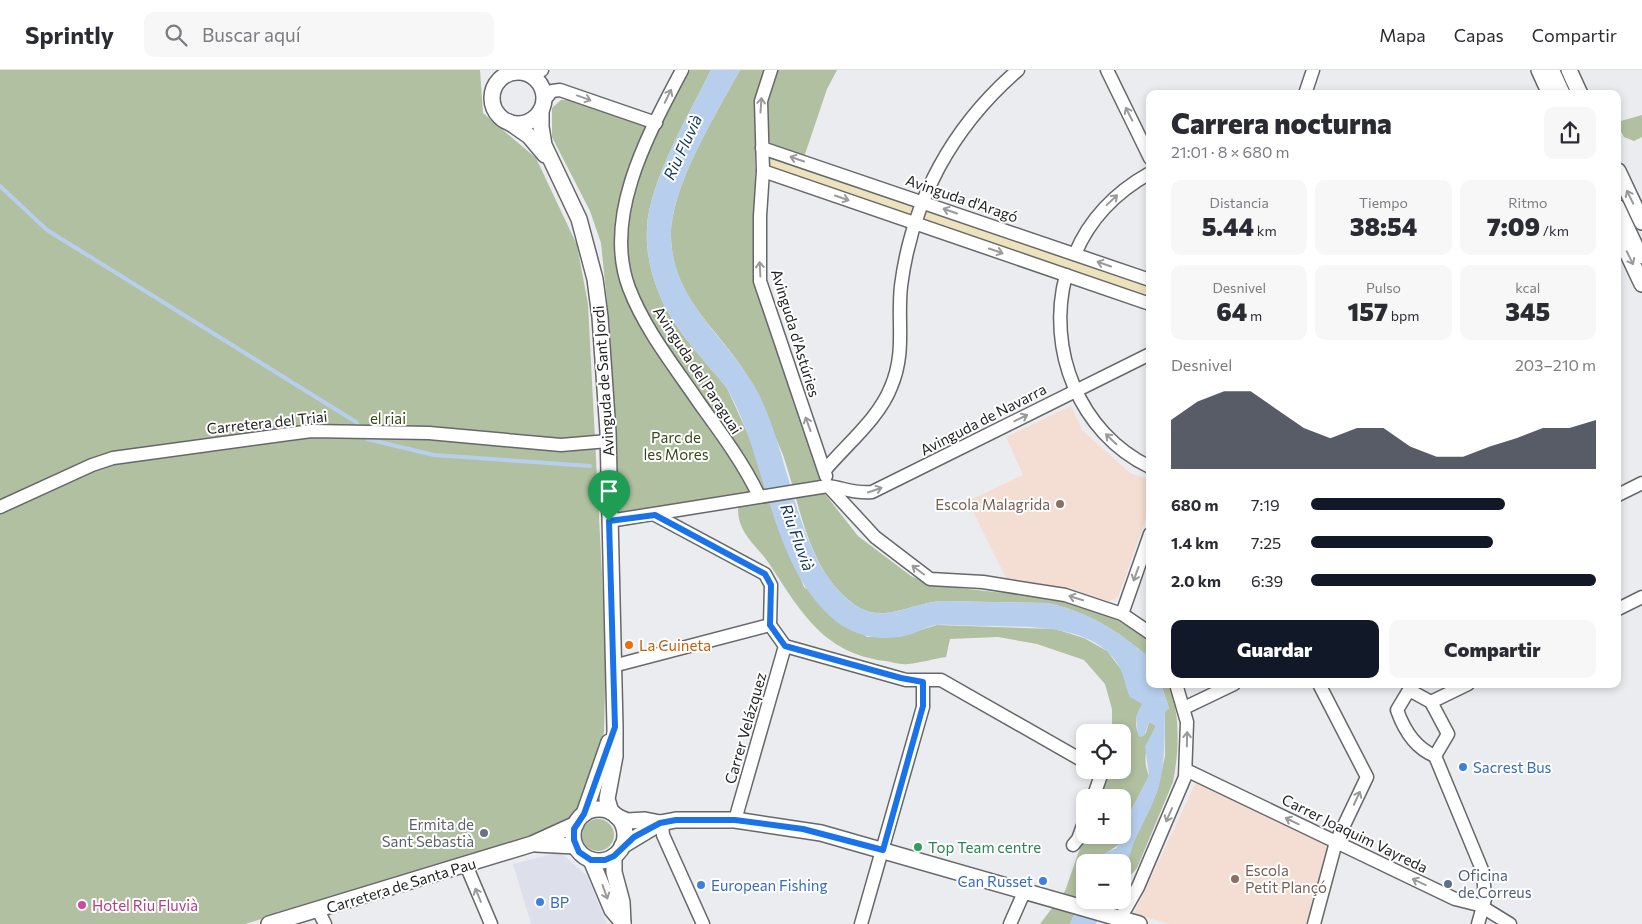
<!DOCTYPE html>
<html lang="es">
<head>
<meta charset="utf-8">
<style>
  :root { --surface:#fff; --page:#f7f7f7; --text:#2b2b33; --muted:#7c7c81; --line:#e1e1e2; --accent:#111827 }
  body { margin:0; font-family:Commissioner,sans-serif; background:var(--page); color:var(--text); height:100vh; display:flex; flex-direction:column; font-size:19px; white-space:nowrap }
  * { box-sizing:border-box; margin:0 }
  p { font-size:16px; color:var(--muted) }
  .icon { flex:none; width:28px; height:28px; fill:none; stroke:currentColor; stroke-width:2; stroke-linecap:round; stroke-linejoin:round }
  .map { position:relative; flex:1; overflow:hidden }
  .sheet { position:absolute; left:1146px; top:20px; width:475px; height:598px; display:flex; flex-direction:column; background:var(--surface); border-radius:10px; box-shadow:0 2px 8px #0003 }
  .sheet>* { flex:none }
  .buttons { position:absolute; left:1076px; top:654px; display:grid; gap:10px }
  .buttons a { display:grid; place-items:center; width:55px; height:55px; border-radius:10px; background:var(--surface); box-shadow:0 2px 8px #0003; font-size:25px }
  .pin { position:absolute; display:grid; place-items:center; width:42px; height:42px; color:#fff; margin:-51px -21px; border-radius:50% 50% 50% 0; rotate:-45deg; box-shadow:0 0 5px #0007 }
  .pin .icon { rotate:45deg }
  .round { display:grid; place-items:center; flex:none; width:52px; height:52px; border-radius:10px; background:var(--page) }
  .overview { display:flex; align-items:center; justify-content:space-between; height:85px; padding:0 25px }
  h1 { font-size:28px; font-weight:800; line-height:38px }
  .metrics { display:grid; grid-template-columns:repeat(3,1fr); gap:8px; height:85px; padding:5px 25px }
  .metrics div { display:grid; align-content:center; border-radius:10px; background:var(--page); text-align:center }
  .metrics b { font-size:25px; font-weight:800 }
  .metrics small { font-size:14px; font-weight:400 }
  .metrics p { font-size:14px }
  .chart { height:140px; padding:10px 25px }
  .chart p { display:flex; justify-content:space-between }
  .chart svg { width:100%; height:90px; margin-top:5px; fill:var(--accent); opacity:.7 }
  .button { display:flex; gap:10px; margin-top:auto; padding:10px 25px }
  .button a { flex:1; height:58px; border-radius:10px; background:var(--accent); color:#fff; font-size:20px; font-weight:800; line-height:58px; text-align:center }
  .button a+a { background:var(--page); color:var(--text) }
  ul { padding:0 25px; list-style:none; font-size:16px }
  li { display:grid; grid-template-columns:80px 60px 1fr; align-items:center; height:38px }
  li i { height:12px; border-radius:6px; background:var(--accent) }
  header { display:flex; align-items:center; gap:30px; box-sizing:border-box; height:70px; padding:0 25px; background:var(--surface); border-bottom:1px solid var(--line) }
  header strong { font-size:24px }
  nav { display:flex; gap:28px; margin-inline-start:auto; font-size:18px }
  .search { width:350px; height:45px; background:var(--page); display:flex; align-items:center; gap:12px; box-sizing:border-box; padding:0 18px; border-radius:10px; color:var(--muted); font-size:19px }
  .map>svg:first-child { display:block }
  .built { fill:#dddfea }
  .education { fill:#f4ddd2 }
  .green { fill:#b0c0a0 }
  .sand { fill:#ece3bd }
  .water { fill:#b7cfed }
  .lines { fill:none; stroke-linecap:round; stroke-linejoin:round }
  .stream { stroke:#b7cfed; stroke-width:4 }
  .minor-casing { stroke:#66676a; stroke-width:15 }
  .major-casing { stroke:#66676a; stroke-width:18 }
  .minor { stroke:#fff; stroke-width:12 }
  .major { stroke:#fff; stroke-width:15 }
  .oneway { stroke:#9a9a9a }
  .route-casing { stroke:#fff; stroke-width:10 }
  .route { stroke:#1a73e8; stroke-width:6 }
  .education-dot { fill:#8d6e63; stroke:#fff; stroke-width:2 }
  .food-dot { fill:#e8710a; stroke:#fff; stroke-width:2 }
  .shop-dot { fill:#3f7fe0; stroke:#fff; stroke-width:2 }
  .worship-dot { fill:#6b7280; stroke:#fff; stroke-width:2 }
  .leisure-dot { fill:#2e9e5b; stroke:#fff; stroke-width:2 }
  .service-dot { fill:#5c6f8a; stroke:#fff; stroke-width:2 }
  .hotel-dot { fill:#d1479c; stroke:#fff; stroke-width:2 }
  .labels { text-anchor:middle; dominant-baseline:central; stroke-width:4; stroke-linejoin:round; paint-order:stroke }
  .street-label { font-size:15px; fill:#1e1e1f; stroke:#fff }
  .park-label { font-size:15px; fill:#364a18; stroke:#fff }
  .education-label { font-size:15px; fill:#785e54; stroke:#fff; text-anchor:end }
  .food-label { font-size:15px; fill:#c56008; stroke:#fff; text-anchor:start }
  .shop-label { font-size:15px; fill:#366cbe; stroke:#fff; text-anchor:start }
  .worship-label { font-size:15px; fill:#5b616d; stroke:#fff; text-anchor:end }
  .leisure-label { font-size:15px; fill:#27864d; stroke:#fff; text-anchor:start }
  .service-label { font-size:15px; fill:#4e5e75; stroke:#fff; text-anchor:start }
  .hotel-label { font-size:15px; fill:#b23c85; stroke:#fff; text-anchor:start }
  .water-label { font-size:16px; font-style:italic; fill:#103359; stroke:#fff }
</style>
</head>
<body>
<header>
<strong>Sprintly</strong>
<div class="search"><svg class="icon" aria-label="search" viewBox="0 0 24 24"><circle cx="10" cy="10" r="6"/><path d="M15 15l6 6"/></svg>Buscar aquí</div>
<nav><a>Mapa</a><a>Capas</a><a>Compartir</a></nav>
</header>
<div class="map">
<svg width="1642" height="854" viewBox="0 0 1642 854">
  <rect width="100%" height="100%" fill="#ebecf0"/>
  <polygon class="built" points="560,782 587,806 607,854 531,854 513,794"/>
  <g class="education">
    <polygon points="1071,336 1082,360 1130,403 1150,410 1150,437 1118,527 1109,531 1065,518 1007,510 968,431 1023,405 1006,367"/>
    <polygon points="1199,706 1328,775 1306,854 1170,854 1134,844"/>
  </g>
  <g class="green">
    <polygon points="0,0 480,0 483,43 536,88 577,175 588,234 606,582 604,662 590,719 572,746 544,763 245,854 0,854"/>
    <path d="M690 0H711C690 42 649 112 647 158 645 189 656 223 672 249 688 274 709 296 727 318L752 373 769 432 804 517 867 567H898L937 555 1055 559 1084 568 1107 581 1124 603 1129 624 1143 634C1135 644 1134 657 1140 667L1146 663 1149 652 1156 656C1148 672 1141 687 1149 706L1123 756 1122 728 1098 727 1105 700H1122V662H1112V639L1105 614 1084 590 1037 574 998 567 950 569 946 587C933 589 920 593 908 594 901 595 892 592 885 591 822 583 800 540 768 492 756 475 739 464 738 441 738 436 742 429 743 423L618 450 610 261 601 173 590 141 552 67V38L561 30H575L659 58Z"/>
    <path d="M740 0H767L755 37V214L825 424 858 466 911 506 931 515 1051 528 1109 545 1145 568 1150 577V588C1116 560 1091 543 1048 533L942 531C913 532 883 555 855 535 807 501 801 436 783 385 776 367 767 350 759 333 754 322 750 309 743 299 714 255 672 226 671 166 671 116 716 44 740 0Z"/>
    <polygon points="778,0 837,0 827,19 804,87 773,76 768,70 767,30"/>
    <polygon points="1642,45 1642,67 1634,71 1624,67 1619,58 1621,51"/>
    <path d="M1161 614H1168C1181 642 1179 682 1173 712L1137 798 1123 814V805L1127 796V788L1135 768 1157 722 1165 686V641L1169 638Z"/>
    <circle cx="598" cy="765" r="16"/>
    <polygon points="1085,764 1119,765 1118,775 1102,786 1099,792 1085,792 1085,820 1070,854 1040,854 1065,821"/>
  </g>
  <g class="sand">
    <polygon points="767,86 916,133 911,148 774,101 766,94"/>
    <polygon points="923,136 1150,214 1150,231 918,151"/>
  </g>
  <g class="water">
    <path d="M711 0H740C716 44 671 116 671 166 672 228 722 264 752 312 792 376 792 491 855 535 883 555 913 532 942 531L1048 533C1091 543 1116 560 1150 588V614H1161L1169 638 1165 642C1164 670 1166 695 1157 722 1147 751 1130 770 1127 801L1123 805 1122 792H1099L1105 783 1117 778 1119 765H1122L1123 756 1149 706 1145 676 1156 656 1149 652 1144 666 1140 667 1138 665 1136 647 1142 634 1130 627C1123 613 1126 604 1114 589 1087 554 1026 557 986 556 970 556 953 554 937 555 928 556 920 561 912 564 884 573 852 567 831 547 770 492 767 389 727 318 709 296 688 274 672 249 656 223 645 189 647 158 649 112 690 42 711 0Z"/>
    <polygon points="1085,820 1085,830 1104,830 1096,854 1070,854"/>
  </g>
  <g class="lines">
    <g class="stream">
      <polyline points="0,116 47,160 356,352 360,358"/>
      <polyline points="363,364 367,369 434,385 590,396"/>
    </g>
    <defs>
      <g id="minor">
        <path d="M682 0C649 63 602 146 629 218 645 260 675 297 700 334 721 363 744 394 759 426"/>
        <polyline points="771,0 761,31 763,101 760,146 760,211 826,406"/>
        <polyline points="1107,0 1150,88"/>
        <polyline points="1553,0 1564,24"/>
        <polyline points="532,6 542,0"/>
        <polyline points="1305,24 1313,0"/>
        <polyline points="543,32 552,21 560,20 656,53"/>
        <polyline points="762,78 1150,210"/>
        <polyline points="763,101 1150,234"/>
        <polyline points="1618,136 1642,187"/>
        <path d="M1075 184C1090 148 1116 122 1150 103"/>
        <path d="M1066 205C1046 279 1079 363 1150 397"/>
        <path d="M825 400C847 374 879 348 891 317 906 282 897 252 901 216 912 130 953 56 1018 0"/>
        <polyline points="828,416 875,467 930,509 983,512 1065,525 1122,544 1150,563"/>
        <polyline points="1618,425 1642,413"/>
        <polyline points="0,437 92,395 113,388 311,361 429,363 561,375 608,371"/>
        <polyline points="655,445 765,504 771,515 770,555 785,576 906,610 941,610 1085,692"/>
        <path d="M609 451 828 416C843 418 856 424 872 422L1150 284"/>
        <polyline points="1618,539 1642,527"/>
        <polyline points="1122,544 1150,464"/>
        <polyline points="613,596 770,555"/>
        <polyline points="1409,620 1431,632 1448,664 1435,686"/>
        <path d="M1409 620 1397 640C1404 660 1415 678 1435 686"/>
        <polyline points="1431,632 1468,614"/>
        <polyline points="1184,638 1234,614"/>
        <polyline points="1435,686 1483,802 1485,829 1478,854"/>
        <polyline points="1186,700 1455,829 1479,835 1510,854"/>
        <polyline points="1093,728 1100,708 1098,700"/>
        <polyline points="735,750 785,576"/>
        <polyline points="662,753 663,765 703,854"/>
        <polyline points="1073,775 1078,769 1085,750"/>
        <polyline points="466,795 491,854"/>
        <polyline points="318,840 325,854"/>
        <polyline points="861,854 923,637 923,612"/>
        <polyline points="1010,854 1025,820"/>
        <polyline points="1117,854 1138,817 1185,707 1187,652 1176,614"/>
        <polyline points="1314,854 1336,772 1367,707 1319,614"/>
      </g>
      <g id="major">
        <polyline points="1539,0 1550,24"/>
        <polyline points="1569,0 1580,24"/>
        <circle cx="518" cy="28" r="26"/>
        <polyline points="541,40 541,57 544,75 579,149 595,209 600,247 608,362 615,657 615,686 607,729 611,742"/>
        <polyline points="509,52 529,66 545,85"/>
        <polyline points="1618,101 1642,152"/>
        <polyline points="1618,163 1642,214"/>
        <circle cx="599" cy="765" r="26"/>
        <polyline points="584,744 609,672"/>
        <polyline points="616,746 627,751 645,750 660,753 676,750 735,750 821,763 1139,854"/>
        <polyline points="536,774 575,776"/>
        <polyline points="622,776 660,753"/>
        <polyline points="614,786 614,802 622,832 623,854"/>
        <polyline points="591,790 612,840 623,853"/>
        <polyline points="269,854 532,774 576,754"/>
      </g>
    </defs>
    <use href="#minor" class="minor-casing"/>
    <use href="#major" class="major-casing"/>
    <use href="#minor" class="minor"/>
    <use href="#major" class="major"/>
  </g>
  <defs><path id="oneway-shaft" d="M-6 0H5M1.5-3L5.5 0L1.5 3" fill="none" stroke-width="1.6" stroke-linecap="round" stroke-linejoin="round" transform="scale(1.25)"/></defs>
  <g class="oneway">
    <use href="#oneway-shaft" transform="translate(668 26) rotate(-64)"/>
    <use href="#oneway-shaft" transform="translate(584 28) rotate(20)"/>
    <use href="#oneway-shaft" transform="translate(761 35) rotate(-86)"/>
    <use href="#oneway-shaft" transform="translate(1129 44) rotate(-117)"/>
    <use href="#oneway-shaft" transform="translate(797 89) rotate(-161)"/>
    <use href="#oneway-shaft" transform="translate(1630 127) rotate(-116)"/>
    <use href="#oneway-shaft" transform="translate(842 128) rotate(19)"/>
    <use href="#oneway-shaft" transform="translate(1112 130) rotate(-43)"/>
    <use href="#oneway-shaft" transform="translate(950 141) rotate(-161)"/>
    <use href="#oneway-shaft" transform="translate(996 181) rotate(19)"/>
    <use href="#oneway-shaft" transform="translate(1630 188) rotate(64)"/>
    <use href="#oneway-shaft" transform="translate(1104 194) rotate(-161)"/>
    <use href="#oneway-shaft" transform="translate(760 199) rotate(-93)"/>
    <use href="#oneway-shaft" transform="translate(1021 348) rotate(-26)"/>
    <use href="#oneway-shaft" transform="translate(808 354) rotate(-110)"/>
    <use href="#oneway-shaft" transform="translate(1111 369) rotate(-136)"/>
    <use href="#oneway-shaft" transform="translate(875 420) rotate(-19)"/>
    <use href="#oneway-shaft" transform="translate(918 500) rotate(-143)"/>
    <use href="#oneway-shaft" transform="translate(1136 504) rotate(110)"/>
    <use href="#oneway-shaft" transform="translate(1076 528) rotate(-163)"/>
    <use href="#oneway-shaft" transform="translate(1187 669) rotate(-89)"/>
    <use href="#oneway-shaft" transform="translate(1357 728) rotate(-65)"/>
    <use href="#oneway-shaft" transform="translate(1169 745) rotate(114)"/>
    <use href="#oneway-shaft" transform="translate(1292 751) rotate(-154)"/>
    <use href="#oneway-shaft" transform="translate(1419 812) rotate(-155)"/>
    <use href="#oneway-shaft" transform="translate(605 822) rotate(70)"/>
    <use href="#oneway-shaft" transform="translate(478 825) rotate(-113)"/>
  </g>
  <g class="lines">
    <defs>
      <polygon id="route" points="655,445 765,504 771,515 770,555 785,576 901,608 923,612 923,636 883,780 803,759 735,750 676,750 660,753 634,767 614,786 605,790 591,790 579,782 574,770 574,759 584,744 615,657 609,451"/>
    </defs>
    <use href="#route" class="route-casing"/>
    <use href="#route" class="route"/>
  </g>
  <g class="education-dot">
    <circle cx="1060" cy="434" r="5"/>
    <circle cx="1235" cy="809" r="5"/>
  </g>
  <circle class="food-dot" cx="629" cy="575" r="5"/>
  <g class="shop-dot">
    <circle cx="1463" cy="697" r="5"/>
    <circle cx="1043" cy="811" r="5"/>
    <circle cx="701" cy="815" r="5"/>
    <circle cx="540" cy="832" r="5"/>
  </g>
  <circle class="worship-dot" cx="484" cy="763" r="5"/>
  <circle class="leisure-dot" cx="918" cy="777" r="5"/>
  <circle class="service-dot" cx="1448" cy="814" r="5"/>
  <circle class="hotel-dot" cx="82" cy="835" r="5"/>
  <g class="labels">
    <g class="street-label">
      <text transform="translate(962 128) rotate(19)">Avinguda d'Aragó</text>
      <text transform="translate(796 263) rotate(73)">Avinguda d'Astúries</text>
      <text transform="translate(698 300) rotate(57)">Avinguda del Paraguai</text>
      <text transform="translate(603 311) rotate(-94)">Avinguda de Sant Jordi</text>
      <text transform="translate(983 349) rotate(-27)">Avinguda de Navarra</text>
      <text transform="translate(267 352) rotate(-6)">Carretera del Triai</text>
      <text transform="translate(745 658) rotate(-74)">Carrer Velázquez</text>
      <text transform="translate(1355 763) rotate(26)">Carrer Joaquim Vayreda</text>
      <text transform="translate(401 815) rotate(-17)">Carretera de Santa Pau</text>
    </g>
    <g class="park-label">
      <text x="388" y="348">el riai</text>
      <text x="676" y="367">Parc de<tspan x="676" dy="17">les Mores</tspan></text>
    </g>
    <g class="education-label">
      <text x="1050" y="434">Escola Malagrida</text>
      <text x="1245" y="800" text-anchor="start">Escola<tspan x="1245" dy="17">Petit Plançó</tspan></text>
    </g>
    <g class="food-label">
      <text x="639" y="575">La Cuineta</text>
    </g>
    <g class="shop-label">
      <text x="1473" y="697">Sacrest Bus</text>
      <text x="1033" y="811" text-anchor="end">Can Russet</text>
      <text x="711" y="815">European Fishing</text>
      <text x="550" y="832">BP</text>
    </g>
    <g class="worship-label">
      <text x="474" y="754">Ermita de<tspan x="474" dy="17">Sant Sebastià</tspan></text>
    </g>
    <g class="leisure-label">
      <text x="928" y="777">Top Team centre</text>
    </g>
    <g class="service-label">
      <text x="1458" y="805">Oficina<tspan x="1458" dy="17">de Correus</tspan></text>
    </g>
    <g class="hotel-label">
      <text x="92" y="835">Hotel Riu Fluvià</text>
    </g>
    <g class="water-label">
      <text transform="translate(682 77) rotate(-65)">Riu Fluvià</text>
      <text transform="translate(798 467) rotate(70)">Riu Fluvià</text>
    </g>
  </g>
</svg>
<div class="buttons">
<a><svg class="icon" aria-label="locate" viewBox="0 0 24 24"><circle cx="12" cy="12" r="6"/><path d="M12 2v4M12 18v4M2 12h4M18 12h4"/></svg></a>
<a>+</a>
<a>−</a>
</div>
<div class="pin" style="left:609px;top:451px;background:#1e9e55"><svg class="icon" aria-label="arrive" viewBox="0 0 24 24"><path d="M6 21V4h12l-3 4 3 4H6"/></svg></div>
<section class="sheet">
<div class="overview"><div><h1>Carrera nocturna</h1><p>21:01 · 8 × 680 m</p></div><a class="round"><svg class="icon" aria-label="share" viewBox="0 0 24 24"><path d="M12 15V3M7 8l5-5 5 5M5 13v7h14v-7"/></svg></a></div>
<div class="metrics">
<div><p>Distancia</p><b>5.44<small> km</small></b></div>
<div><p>Tiempo</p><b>38:54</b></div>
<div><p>Ritmo</p><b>7:09<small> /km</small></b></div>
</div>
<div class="metrics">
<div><p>Desnivel</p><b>64<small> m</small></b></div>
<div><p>Pulso</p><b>157<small> bpm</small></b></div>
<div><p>kcal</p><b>345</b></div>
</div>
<div class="chart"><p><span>Desnivel</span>203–210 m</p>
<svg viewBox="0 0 160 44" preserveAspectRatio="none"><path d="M0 44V20L10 11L20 6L30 6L40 15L50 24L60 29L70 24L80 24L90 33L100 38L110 38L120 33L130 29L140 24L150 24L160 20V44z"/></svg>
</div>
<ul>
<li><b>680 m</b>7:19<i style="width:68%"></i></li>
<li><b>1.4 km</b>7:25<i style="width:64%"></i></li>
<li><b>2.0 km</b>6:39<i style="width:100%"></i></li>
</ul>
<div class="button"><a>Guardar</a><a>Compartir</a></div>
</section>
</div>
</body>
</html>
